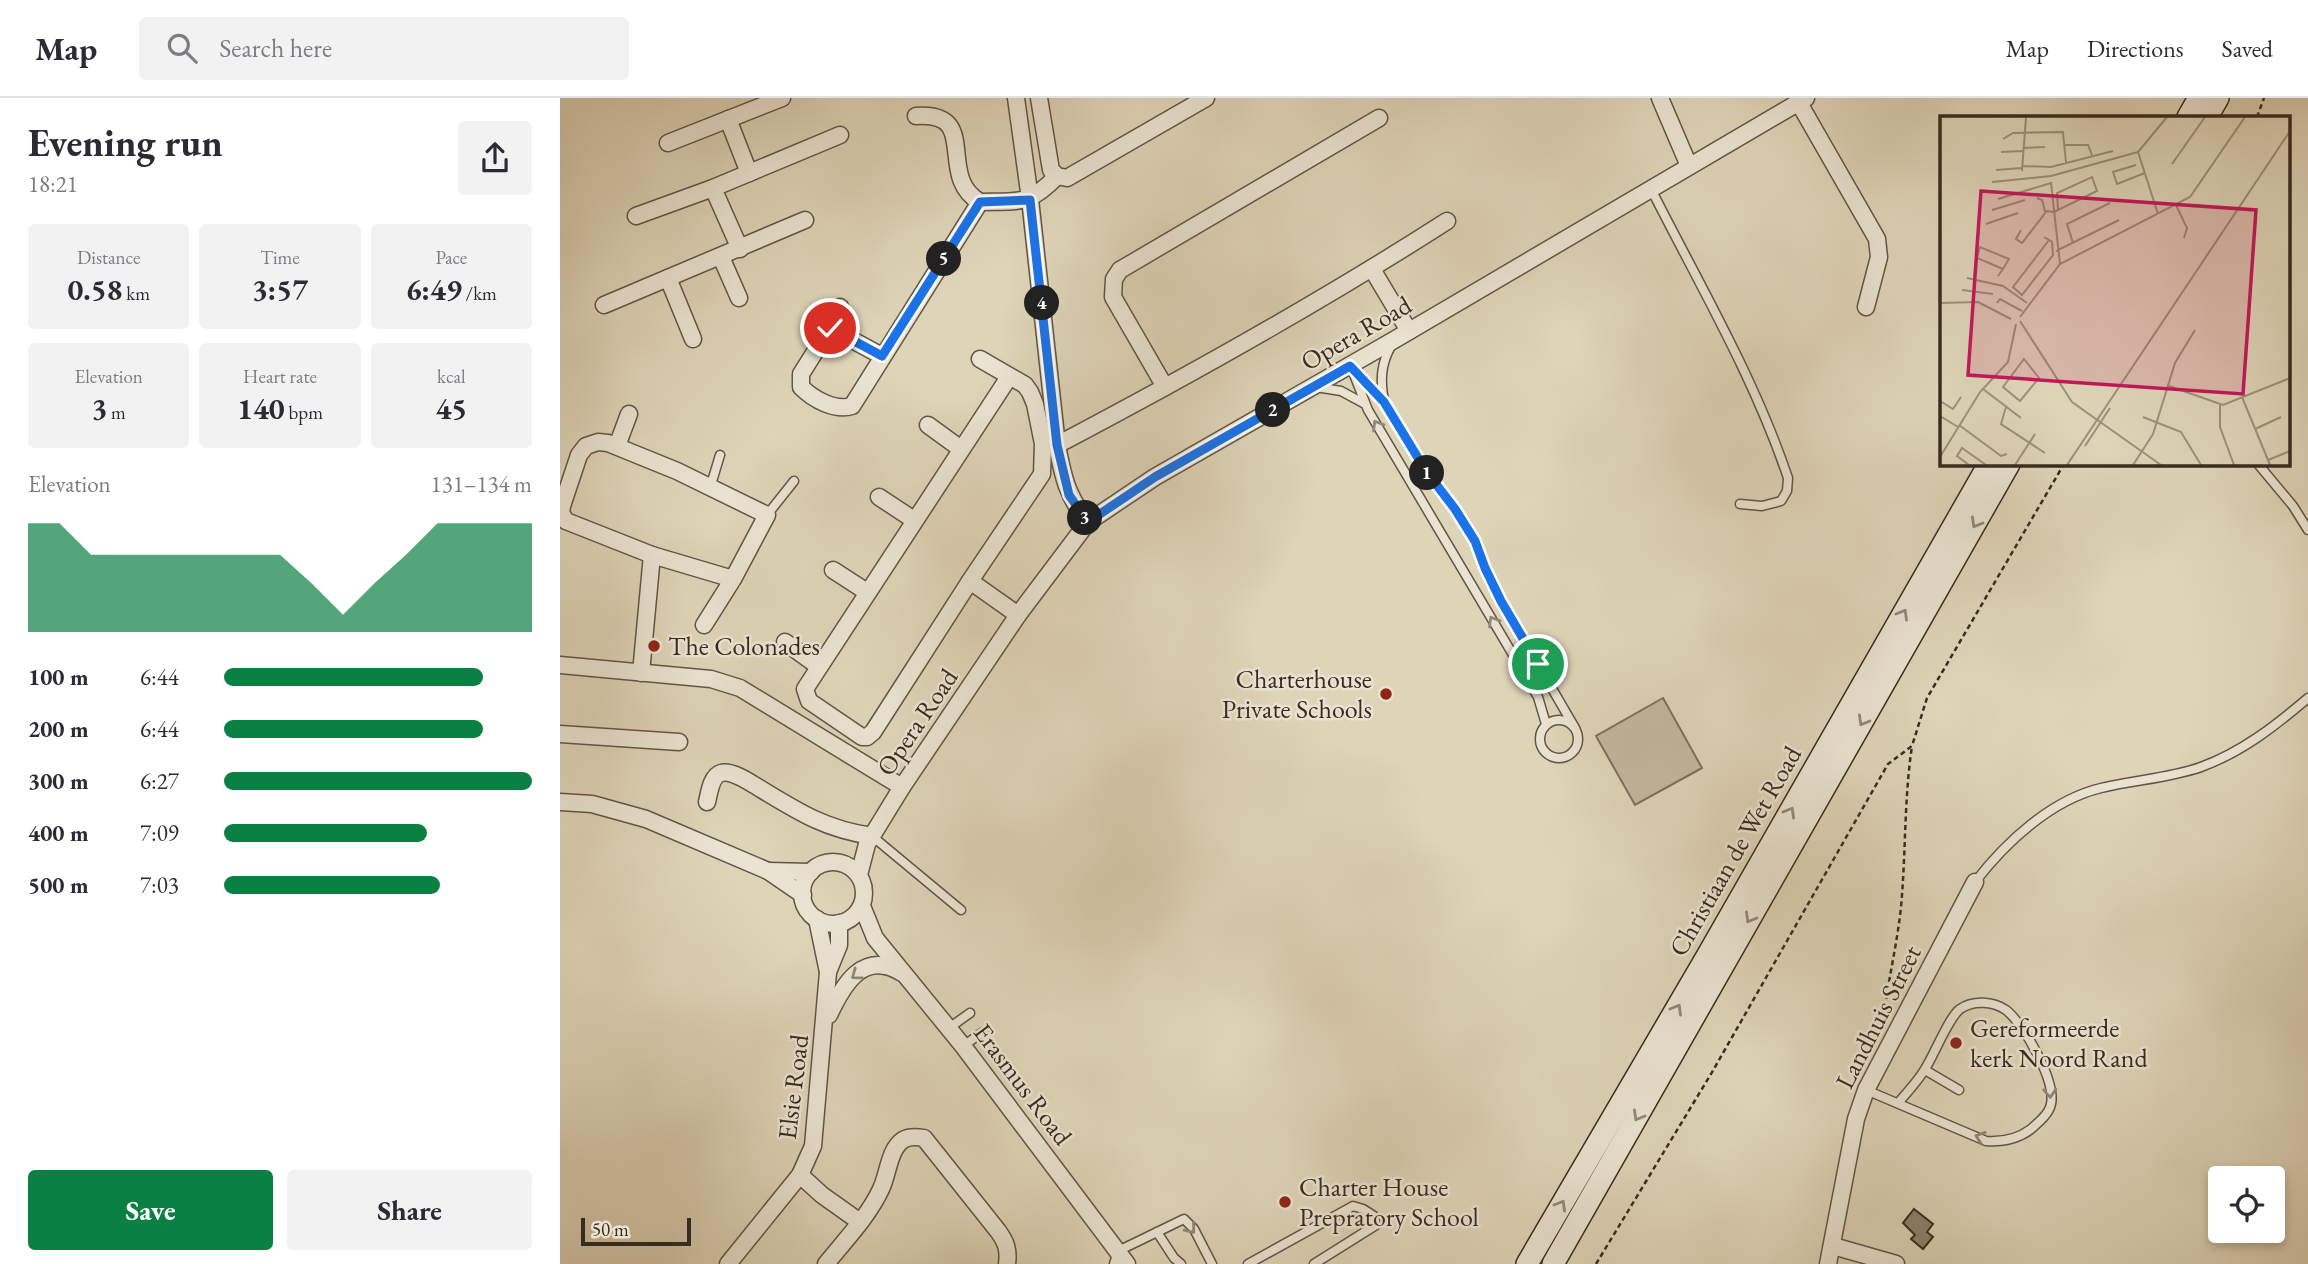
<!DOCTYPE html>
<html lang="en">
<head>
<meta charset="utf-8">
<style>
  :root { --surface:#fff; --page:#f2f2f3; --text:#2b2b33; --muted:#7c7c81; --line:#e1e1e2; --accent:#0b8043 }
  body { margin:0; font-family:"EB Garamond",serif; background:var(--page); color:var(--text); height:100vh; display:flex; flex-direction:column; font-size:26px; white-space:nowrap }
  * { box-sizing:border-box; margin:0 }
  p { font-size:23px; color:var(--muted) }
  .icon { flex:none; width:38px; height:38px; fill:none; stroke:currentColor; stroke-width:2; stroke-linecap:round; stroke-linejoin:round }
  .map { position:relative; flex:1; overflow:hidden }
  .sheet { display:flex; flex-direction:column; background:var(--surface); width:560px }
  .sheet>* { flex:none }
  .tools { position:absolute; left:1648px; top:1068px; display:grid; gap:14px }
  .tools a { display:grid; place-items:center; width:77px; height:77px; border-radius:7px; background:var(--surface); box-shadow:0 4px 10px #0003; font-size:35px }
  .scale { position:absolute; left:21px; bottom:18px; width:110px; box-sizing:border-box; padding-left:7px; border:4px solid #372c20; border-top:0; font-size:19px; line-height:24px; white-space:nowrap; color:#372c20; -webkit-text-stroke:5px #eae3d1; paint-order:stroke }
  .pin { position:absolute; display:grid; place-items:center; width:60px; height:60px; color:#fff; margin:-30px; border:4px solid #fff; border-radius:50%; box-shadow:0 2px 7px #0007 }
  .km { position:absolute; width:35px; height:35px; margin:-18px; border-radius:50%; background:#222; color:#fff; font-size:19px; line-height:35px; text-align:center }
  .round { display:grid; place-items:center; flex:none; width:74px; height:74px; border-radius:7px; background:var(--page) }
  .overview { display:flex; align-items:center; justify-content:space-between; height:119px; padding:0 28px }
  h1 { font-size:38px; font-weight:700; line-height:52px }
  .metrics { display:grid; grid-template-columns:repeat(3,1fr); gap:10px; height:119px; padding:7px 28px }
  .metrics div { display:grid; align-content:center; border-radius:7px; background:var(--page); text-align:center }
  .metrics b { font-size:30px; font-weight:700 }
  .metrics small { font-size:19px; font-weight:400 }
  .metrics p { font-size:19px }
  .chart { height:196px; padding:14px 28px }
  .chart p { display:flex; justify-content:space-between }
  .chart svg { width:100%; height:126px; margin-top:7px; fill:var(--accent); opacity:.7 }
  .button { display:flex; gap:14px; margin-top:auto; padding:14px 28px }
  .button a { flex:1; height:80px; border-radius:7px; background:var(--accent); color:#fff; font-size:28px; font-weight:700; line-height:80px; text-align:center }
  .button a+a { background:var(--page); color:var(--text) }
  ul { padding:0 28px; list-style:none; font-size:23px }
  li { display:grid; grid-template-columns:112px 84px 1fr; align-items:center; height:52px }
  li i { height:18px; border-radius:9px; background:var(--accent) }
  header { display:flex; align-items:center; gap:42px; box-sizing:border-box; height:98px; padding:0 35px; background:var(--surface); border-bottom:2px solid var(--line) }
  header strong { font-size:33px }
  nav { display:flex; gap:38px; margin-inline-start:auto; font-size:24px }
  .search { width:490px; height:63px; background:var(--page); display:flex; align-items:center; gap:18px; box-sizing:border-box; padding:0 24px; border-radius:7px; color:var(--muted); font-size:26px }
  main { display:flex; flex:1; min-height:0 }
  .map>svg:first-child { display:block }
  .green { fill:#c2b79e; stroke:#7c725f; stroke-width:2 }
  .building { fill:#8e836f; stroke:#372c20; stroke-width:2 }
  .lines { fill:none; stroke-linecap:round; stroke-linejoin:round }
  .service-casing { stroke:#615646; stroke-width:11 }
  .minor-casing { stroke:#615646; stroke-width:19 }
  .secondary-casing { stroke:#372c20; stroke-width:24 }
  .path { stroke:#372c20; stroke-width:2.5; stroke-dasharray:5 3.5; stroke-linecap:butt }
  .service { stroke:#eae3d1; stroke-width:8 }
  .minor { stroke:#eae3d1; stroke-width:16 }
  .secondary { stroke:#eae3d1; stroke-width:21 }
  .oneway { stroke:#908878 }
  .route-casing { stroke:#fff; stroke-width:14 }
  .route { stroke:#1a73e8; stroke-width:9 }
  .poi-dot { fill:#8f2418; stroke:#eae3d1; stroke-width:2.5 }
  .labels { text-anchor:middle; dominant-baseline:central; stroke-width:5; stroke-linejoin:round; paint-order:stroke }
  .street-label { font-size:26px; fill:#372c20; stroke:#eae3d1 }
  .poi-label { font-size:26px; fill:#372c20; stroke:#eae3d1; text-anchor:start }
  .inset-road { fill:none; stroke:#9b917b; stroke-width:2 }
  .view { fill:#c2185b; fill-opacity:0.15; stroke:#c2185b; stroke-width:3.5 }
  .inset-edge { fill:none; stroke:#372c20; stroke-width:3.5 }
</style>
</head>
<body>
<header>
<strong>Map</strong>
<div class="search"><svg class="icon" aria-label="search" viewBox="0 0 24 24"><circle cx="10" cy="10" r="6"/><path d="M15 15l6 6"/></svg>Search here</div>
<nav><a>Map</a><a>Directions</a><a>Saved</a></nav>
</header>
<main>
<section class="sheet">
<div class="overview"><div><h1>Evening run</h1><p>18:21</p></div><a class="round"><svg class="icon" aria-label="share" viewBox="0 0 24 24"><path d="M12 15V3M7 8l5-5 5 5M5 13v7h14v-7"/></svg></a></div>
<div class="metrics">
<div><p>Distance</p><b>0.58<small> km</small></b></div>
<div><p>Time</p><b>3:57</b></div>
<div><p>Pace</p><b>6:49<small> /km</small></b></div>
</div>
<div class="metrics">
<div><p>Elevation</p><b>3<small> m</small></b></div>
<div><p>Heart rate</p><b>140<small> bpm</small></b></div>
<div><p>kcal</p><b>45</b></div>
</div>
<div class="chart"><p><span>Elevation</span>131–134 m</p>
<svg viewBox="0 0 160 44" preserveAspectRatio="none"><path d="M0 44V6L10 6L20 17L30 17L40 17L50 17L60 17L70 17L80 17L90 27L100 38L110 27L120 17L130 6L140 6L150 6L160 6V44z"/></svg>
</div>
<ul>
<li><b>100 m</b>6:44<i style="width:84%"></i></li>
<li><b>200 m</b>6:44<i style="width:84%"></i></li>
<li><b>300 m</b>6:27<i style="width:100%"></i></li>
<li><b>400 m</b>7:09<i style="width:66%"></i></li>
<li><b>500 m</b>7:03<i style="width:70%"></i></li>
</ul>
<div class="button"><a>Save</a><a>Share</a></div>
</section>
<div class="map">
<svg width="1748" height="1166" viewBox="0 0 1748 1166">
  <rect width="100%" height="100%" fill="#ded4b8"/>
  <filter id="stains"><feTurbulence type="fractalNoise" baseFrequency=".00286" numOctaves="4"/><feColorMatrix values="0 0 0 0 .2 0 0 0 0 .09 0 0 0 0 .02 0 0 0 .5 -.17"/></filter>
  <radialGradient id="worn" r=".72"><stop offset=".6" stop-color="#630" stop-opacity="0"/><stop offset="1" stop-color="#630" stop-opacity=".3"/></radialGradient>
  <polygon class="green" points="1103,600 1142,670 1075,707 1036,638"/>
  <polygon class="building" points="1354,1111 1373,1126 1367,1134 1373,1139 1363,1151 1351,1141 1355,1137 1343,1125"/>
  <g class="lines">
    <defs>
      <g id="service">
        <path d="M1091 91C1139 186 1194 279 1228 380L1227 393 1221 403 1202 408 1180 406"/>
        <polyline points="790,268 824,304 866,373 895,410 915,443 925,470 941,503 1015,630"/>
        <polyline points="793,274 808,312 978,599 986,626"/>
        <polyline points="756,289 781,293 805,306"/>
        <path d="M824 303C820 282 821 266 831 248"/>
        <polyline points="1698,366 1733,408 1748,432"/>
        <polyline points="150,390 160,357"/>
        <polyline points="207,417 234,383"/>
        <circle cx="999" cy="641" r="19"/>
        <polyline points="312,738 401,812"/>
        <path d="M1415 784C1446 744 1491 702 1541 690 1574 682 1610 680 1641 669 1682 654 1715 628 1748 600"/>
        <polyline points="389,930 410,915"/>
        <polyline points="403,948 423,934"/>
        <polyline points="1365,972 1399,992"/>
        <path d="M1306 992 1426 1043C1443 1044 1458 1041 1471 1031 1479 1024 1489 1016 1491 1006 1496 983 1464 926 1446 912 1433 903 1413 902 1400 911 1389 919 1374 957 1365 971 1358 983 1348 993 1339 1004"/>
        <polyline points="597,1134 614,1160 621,1166"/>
        <polyline points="554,1166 558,1153 624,1121 634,1131 652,1166"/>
        <polyline points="688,1166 793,1108 803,1111 814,1118 816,1127 754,1166"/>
      </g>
      <g id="minor">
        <path d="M456 0 470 101 497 347C503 379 507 398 528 424"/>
        <polyline points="479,0 491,72 497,78 507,80 646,0"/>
        <polyline points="1100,0 1129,68"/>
        <polyline points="1239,5 1317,141 1319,159 1306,209"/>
        <path d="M356 18C422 13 375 78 420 104 458 103 469 108 497 78"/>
        <polyline points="168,21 189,75"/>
        <polyline points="108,45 222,0"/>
        <polyline points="153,90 180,151"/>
        <polyline points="76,118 153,90 280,37"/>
        <polyline points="161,159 179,200"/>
        <polyline points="812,171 849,233"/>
        <polyline points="108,180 133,241"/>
        <polyline points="44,207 245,122"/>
        <polyline points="280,209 270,230 322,258"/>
        <path d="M270 230 241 276V289C254 302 275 313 292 308L420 104"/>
        <polyline points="420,261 465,287 470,294 475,306 483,346 482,376 410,483 313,634 307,639 302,639 249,603 245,591 449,279"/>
        <polyline points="605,289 553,199 554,181 560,172 819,20"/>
        <polyline points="368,327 401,351"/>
        <path d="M497 347C630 277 761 204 887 123"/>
        <polyline points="57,348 69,316"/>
        <polyline points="319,399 354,422"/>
        <polyline points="273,472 307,494"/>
        <polyline points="410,483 458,517"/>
        <polyline points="144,527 173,481 207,417 117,373 48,345 38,344 26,348 19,357 2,408 1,415 6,423 92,457 173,481"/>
        <polyline points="225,544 258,568"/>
        <polyline points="0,567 151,581 180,590 342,689"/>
        <polyline points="81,575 92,457"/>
        <polyline points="0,636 119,644"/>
        <polyline points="0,704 32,706 86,721 208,773 243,797"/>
        <path d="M147 704C149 696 151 678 161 675 171 672 188 683 196 688 237 713 264 731 312 738"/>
        <circle cx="273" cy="795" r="31"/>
        <polyline points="208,773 251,774"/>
        <polyline points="299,777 307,746 342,689 458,517 528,424 595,379 834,242 1246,0"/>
        <polyline points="302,808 315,840 403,948 567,1166"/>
        <polyline points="268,874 279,847 279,825"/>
        <path d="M269 917C283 887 303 851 342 875"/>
        <polyline points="240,1077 262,1097 300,1124"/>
        <polyline points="1273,1148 1336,1166"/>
        <polyline points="168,1166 240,1077 253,1048 268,874 257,821"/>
        <path d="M266 1166C285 1142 308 1119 321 1091 328 1077 329 1051 343 1042 349 1038 358 1039 364 1040L438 1133C446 1144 449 1152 447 1166"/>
        <polyline points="1268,1166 1296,1021 1306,992 1415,784"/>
      </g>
      <g id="secondary">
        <polyline points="1628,19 1639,0"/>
        <polyline points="1647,19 1658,0"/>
        <polyline points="967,1166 1146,860 1429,366"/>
        <polyline points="993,1166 1449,366"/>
      </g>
    </defs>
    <use href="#service" class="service-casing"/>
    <use href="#minor" class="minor-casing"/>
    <use href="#secondary" class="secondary-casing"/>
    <g class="path">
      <polyline points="1697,19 1704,0"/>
      <path d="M1323 926C1327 886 1337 848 1341 809 1346 755 1344 701 1352 648"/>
      <polyline points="1036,1166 1151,976 1328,666 1352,648 1367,600 1504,366"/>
    </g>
    <use href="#service" class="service"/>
    <use href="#minor" class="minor"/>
    <use href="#secondary" class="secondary"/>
  </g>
  <defs><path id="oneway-chevron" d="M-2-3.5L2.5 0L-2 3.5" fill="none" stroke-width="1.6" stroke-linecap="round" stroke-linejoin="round" transform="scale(1.75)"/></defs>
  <g class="oneway">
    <use href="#oneway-chevron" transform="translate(817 327) rotate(-121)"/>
    <use href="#oneway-chevron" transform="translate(1416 425) rotate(120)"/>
    <use href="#oneway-chevron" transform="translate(1343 516) rotate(-60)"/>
    <use href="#oneway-chevron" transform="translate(933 523) rotate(-121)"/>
    <use href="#oneway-chevron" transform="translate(1303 623) rotate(120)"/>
    <use href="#oneway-chevron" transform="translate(1230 714) rotate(-60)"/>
    <use href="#oneway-chevron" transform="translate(1190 820) rotate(120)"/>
    <use href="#oneway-chevron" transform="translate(296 877) rotate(144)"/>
    <use href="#oneway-chevron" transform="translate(1117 911) rotate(-60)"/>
    <use href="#oneway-chevron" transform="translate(1490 995) rotate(87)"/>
    <use href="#oneway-chevron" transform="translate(1078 1018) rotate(120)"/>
    <use href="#oneway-chevron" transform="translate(1420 1039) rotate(-161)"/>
    <use href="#oneway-chevron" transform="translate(1001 1107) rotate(-60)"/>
    <use href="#oneway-chevron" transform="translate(631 1131) rotate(51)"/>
  </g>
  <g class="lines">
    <defs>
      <polyline id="route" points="270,230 322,258 420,104 470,102 497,347 509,397 528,424 595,379 790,268 824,304 866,373 895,411 915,443 925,470 941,503 978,566"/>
    </defs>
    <use href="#route" class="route-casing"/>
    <use href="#route" class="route"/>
  </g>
  <g class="poi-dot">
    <circle cx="94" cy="548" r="7"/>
    <circle cx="826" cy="596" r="7"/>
    <circle cx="1396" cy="945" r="7"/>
    <circle cx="725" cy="1104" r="7"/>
  </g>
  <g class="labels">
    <g class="street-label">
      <text transform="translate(796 235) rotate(-30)">Opera Road</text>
      <text transform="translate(357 624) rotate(-56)">Opera Road</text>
      <text transform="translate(1175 753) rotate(-60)">Christiaan de Wet Road</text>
      <text transform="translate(1318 919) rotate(-63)">Landhuis Street</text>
      <text transform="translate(463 986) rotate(53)">Erasmus Road</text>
      <text transform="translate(233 989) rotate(-83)">Elsie Road</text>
    </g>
    <g class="poi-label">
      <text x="108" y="548">The Colonades</text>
      <text x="812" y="581" text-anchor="end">Charterhouse<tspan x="812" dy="30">Private Schools</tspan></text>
      <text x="1410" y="930">Gereformeerde<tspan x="1410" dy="30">kerk Noord Rand</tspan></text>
      <text x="739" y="1089">Charter House<tspan x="739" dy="30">Prepratory School</tspan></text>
    </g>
  </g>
  <g transform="translate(1380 18)">
    <rect width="350" height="350" fill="#ded4b8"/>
    <path class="inset-road" d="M63 23 73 17 123 16 126 47M125 29H148L152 39M84 32 105 31M61 36 84 35M232 48 265 1M196 49 173 56 177 68 205 57M82 50 111 51 173 35M56 54 82 52M82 55 86 1M52 66 111 60 198 36M97 82 102 84 105 95 114 96 157 75 152 61 117 77 118 93M58 83 111 67 120 148M236 89 247 112 244 122M52 94 85 84M218 98 198 36 227 1M46 108 78 97M81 114 76 123 82 127 106 96M104 121 111 125 112 126 113 139 82 179 73 171 109 124M133 127 127 108 170 87M116 135 179 104M58 160 63 153 69 143 40 131 37 142 63 153M27 162 63 170 87 187M22 174 53 178M0 187 38 186 71 203M57 187 60 183 82 195M80 201 120 148 250 81 305 1M80 205 132 286 221 349M84 243 99 262 80 285 63 271ZM229 270 283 289 350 262M43 273 81 302M302 281 330 349M0 285 13 293 21 281M280 289V311L294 349M66 291 61 308 105 337M0 300 18 311M203 301 241 316 261 349M19 309 61 340 67 338M315 313 341 301M145 330 170 292M0 341 40 276 68 246 76 208M328 344 350 335M29 349 17 340 22 332 46 349M75 349 95 318M127 349 350 15M193 349 213 318 235 247 255 214"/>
    <path class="view" d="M41 75 316 94 303 278 28 259Z"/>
    <rect width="350" height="350" class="inset-edge"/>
  </g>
  <rect width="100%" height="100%" filter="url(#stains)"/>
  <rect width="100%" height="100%" fill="url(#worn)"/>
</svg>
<div class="tools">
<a><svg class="icon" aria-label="locate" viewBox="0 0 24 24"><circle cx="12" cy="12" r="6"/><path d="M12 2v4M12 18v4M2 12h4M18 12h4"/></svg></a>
</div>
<div class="scale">50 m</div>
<div class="pin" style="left:978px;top:566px;background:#1e9e55"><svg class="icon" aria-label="arrive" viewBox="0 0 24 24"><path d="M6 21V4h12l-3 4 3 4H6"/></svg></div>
<div class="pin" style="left:270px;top:230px;background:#d93025"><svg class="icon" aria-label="check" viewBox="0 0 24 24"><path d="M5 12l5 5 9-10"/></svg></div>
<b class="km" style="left:867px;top:375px">1</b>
<b class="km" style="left:713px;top:312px">2</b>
<b class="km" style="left:525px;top:420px">3</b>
<b class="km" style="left:482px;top:205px">4</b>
<b class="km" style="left:384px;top:161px">5</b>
</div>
</main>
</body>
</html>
